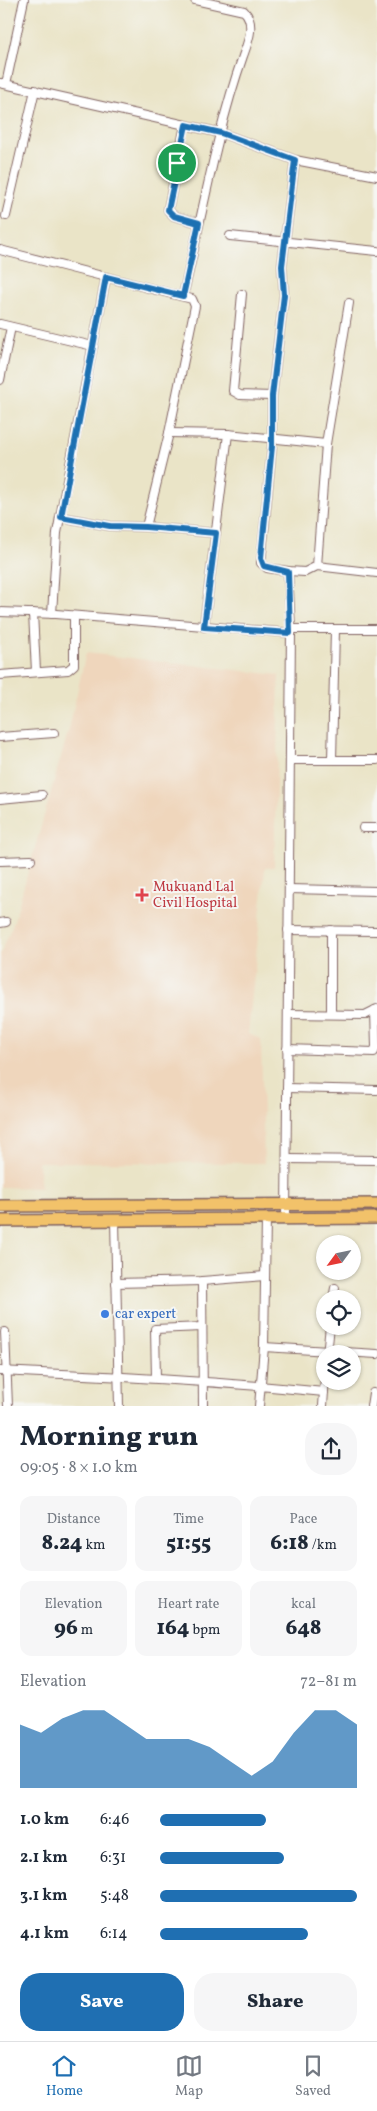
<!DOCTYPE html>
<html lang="en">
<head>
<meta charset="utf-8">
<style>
  :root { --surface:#fff; --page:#f6f6f7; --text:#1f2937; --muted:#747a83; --line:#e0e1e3; --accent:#1f6fb2 }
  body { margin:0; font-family:Vollkorn,serif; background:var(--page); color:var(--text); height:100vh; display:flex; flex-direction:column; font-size:19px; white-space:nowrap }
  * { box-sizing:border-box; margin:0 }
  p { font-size:16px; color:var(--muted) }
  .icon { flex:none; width:28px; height:28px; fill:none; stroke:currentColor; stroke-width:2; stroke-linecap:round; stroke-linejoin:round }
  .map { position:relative; height:1406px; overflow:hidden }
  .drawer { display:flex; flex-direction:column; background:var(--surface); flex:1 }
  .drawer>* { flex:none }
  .needle { width:32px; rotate:237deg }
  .buttons { position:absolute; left:316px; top:1235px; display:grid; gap:10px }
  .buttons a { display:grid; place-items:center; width:45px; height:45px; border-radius:50%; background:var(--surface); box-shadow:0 1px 4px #0004; font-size:25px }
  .pin { position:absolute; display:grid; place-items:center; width:42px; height:42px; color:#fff; margin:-21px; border:2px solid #fff; border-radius:50%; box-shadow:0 1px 5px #0007 }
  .round { display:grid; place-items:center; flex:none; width:52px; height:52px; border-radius:20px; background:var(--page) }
  .head { display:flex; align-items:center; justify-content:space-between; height:85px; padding:0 20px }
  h1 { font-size:28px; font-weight:800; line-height:38px }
  .stats { display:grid; grid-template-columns:repeat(3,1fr); gap:8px; height:85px; padding:5px 20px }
  .stats div { display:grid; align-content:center; border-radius:12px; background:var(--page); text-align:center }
  .stats b { font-size:21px; font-weight:800 }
  .stats small { font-size:14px; font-weight:400 }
  .stats p { font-size:14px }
  .chart { height:140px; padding:10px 20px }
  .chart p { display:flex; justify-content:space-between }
  .chart svg { width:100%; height:90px; margin-top:5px; fill:var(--accent); opacity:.7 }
  .primary-button { display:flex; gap:10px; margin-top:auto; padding:10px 20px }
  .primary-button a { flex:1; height:58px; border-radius:20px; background:var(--accent); color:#fff; font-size:20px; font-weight:800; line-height:58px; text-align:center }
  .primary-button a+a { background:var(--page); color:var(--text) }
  ul { padding:0 20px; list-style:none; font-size:16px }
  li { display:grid; grid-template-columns:80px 60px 1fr; align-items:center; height:38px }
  li i { height:12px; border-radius:6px; background:var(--accent) }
  .tab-bar { display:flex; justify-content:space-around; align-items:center; height:70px; border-top:1px solid var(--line); background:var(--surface); font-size:14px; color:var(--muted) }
  .tab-bar a { display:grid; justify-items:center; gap:2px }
  .tab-bar .on { color:var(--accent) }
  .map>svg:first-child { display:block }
  .built { fill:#efd6bc }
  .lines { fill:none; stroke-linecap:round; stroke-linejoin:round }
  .minor-casing { stroke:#826462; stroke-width:10 }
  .primary-casing { stroke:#826462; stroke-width:14 }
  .minor { stroke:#fff; stroke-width:8 }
  .primary { stroke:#f2c26a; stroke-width:11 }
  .route-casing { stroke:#fff; stroke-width:10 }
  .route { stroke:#1f6fb2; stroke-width:6 }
  .health-dot { fill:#e0444e; stroke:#f6f6f2; stroke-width:2 }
  .shop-dot { fill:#3f7fe0; stroke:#f6f6f2; stroke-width:2 }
  .labels { text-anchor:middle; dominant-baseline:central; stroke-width:4; stroke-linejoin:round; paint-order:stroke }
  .health-label { font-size:14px; fill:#be3a42; stroke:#f6f6f2; text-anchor:start }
  .shop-label { font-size:14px; fill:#366cbe; stroke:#f6f6f2; text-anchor:start }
</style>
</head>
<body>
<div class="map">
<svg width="377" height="1406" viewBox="0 0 377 1406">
  <rect width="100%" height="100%" fill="#f6f6f2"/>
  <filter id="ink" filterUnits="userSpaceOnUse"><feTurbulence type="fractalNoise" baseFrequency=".02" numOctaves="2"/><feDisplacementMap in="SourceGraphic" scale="10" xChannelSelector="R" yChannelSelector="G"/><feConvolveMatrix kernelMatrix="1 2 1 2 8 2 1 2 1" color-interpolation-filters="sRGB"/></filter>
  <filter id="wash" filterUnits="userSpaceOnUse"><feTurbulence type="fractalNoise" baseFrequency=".0096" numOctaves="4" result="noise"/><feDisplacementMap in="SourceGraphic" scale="20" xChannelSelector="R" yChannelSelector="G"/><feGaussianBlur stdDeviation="1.12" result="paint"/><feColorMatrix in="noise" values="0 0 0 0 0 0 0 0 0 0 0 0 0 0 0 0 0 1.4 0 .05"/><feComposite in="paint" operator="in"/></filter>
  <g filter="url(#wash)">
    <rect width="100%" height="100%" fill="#eae4c7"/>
    <polygon class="built" points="86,653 279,675 274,867 265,868 248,1034 261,1039 264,1163 38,1162 41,1188 0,1187 0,955 14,921 69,729"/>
  </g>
  <g filter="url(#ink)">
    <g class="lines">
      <defs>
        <g id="minor">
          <polyline points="0,83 221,133 295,160 377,176"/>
          <polyline points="6,84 24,0"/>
          <polyline points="185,125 168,210 174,216 199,223"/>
          <polyline points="295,160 282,266 284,295 272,396 272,446 261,563 267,568 288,571 305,572 317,566 377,573"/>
          <polyline points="6,216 35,90"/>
          <polyline points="230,236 377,251"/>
          <polyline points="0,250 192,299 195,306 169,433 146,527"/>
          <polyline points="242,294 233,391 240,395 272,396"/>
          <path d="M183 296C202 217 216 133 243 56 248 42 256 23 244 11L195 0"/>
          <polyline points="0,324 93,346"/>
          <polyline points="0,380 11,327"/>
          <polyline points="169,433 228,434 326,444"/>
          <polyline points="61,517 110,526 146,527 216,533"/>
          <polyline points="317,566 326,444 349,303"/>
          <polyline points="0,612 56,614 291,633"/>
          <polyline points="33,613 36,671"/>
          <polyline points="52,614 57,533 106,277"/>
          <polyline points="204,627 228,434"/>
          <polyline points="291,629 377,629"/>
          <polyline points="0,675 68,670 74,665 74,616"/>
          <polyline points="0,737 54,733"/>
          <polyline points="290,760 377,760"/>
          <polyline points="332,760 335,629"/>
          <polyline points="0,799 42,795"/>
          <polyline points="363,828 377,828"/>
          <polyline points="0,861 31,860"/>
          <polyline points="289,889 377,891"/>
          <polyline points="0,923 6,922"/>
          <polyline points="288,930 377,931"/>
          <polyline points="288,1014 365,1015 377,1009"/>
          <polyline points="331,1014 331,930"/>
          <polyline points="287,1049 374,1052 376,1047 375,1010"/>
          <polyline points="287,1088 377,1090"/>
          <polyline points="287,1159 377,1160"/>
          <polyline points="286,1218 291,629 288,571"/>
          <polyline points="115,1220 119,1406"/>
          <polyline points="202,1281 203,1406"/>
          <polyline points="116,1283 202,1281 265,1276"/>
          <polyline points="333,1299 335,1288"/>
          <polyline points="5,1332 8,1406"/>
          <polyline points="264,1347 377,1354"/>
          <polyline points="327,1354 330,1326"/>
          <path d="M0 1371C108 1376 216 1381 324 1392"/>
          <polyline points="156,1378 155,1329 202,1327"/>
          <polyline points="259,1406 264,1347 266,1218"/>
          <polyline points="323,1406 325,1377"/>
          <polyline points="371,1406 373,1393"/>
        </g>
        <g id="primary">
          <polyline points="0,1206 377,1204"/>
          <polyline points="0,1221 377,1218"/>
        </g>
      </defs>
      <use href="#minor" class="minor-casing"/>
      <use href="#primary" class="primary-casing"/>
      <use href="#minor" class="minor"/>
      <use href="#primary" class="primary"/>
    </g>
  </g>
  <g class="lines" filter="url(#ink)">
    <defs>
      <polygon id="route" points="186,125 221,133 295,160 282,266 284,295 272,396 272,446 261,558 264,566 288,572 290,633 204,627 216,533 146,527 110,526 61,517 106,277 183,296 199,223 174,216 168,210"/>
    </defs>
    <use href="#route" class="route-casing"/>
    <use href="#route" class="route"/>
  </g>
  <path class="health-dot" d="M139.5 887.5h5v5h5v5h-5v5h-5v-5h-5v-5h5z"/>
  <circle class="shop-dot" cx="105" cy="1314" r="5"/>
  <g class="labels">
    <g class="health-label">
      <text x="153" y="887">Mukuand Lal<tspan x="153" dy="16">Civil Hospital</tspan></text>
    </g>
    <g class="shop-label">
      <text x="115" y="1314">car expert</text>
    </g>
  </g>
</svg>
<div class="buttons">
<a><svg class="needle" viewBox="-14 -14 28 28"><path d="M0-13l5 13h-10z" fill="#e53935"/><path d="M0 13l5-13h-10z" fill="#747a83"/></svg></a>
<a><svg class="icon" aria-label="locate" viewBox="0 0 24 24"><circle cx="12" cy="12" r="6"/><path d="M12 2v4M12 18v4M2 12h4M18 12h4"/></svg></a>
<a><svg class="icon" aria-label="layers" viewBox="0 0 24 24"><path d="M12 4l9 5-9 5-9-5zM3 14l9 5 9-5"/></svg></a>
</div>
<div class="pin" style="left:177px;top:163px;background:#1e9e55"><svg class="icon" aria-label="arrive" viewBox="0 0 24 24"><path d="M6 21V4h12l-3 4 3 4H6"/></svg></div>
</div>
<section class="drawer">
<div class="head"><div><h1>Morning run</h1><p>09:05 · 8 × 1.0 km</p></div><a class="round"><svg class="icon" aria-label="share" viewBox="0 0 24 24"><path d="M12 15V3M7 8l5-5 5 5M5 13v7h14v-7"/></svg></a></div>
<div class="stats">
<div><p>Distance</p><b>8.24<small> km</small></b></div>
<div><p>Time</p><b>51:55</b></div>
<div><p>Pace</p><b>6:18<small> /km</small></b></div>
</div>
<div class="stats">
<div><p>Elevation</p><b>96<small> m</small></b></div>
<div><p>Heart rate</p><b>164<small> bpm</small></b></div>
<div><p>kcal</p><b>648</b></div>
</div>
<div class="chart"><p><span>Elevation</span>72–81 m</p>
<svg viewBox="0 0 160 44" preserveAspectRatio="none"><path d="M0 44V13L10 17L20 10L30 6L40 6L50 13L60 20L70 20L80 20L90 24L100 31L110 38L120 31L130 17L140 6L150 6L160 13V44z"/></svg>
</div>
<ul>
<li><b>1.0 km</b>6:46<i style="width:54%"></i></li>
<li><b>2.1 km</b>6:31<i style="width:63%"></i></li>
<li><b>3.1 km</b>5:48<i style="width:100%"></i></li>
<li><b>4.1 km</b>6:14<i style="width:75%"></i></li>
</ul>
<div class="primary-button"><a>Save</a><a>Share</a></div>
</section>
<nav class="tab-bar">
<a class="on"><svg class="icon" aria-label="home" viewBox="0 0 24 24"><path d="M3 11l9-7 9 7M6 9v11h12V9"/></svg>Home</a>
<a><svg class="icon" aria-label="map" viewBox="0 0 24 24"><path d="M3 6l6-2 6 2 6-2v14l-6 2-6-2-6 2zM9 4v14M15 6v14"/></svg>Map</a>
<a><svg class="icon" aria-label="saved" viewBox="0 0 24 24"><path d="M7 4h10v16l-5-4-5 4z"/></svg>Saved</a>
</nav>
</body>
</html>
